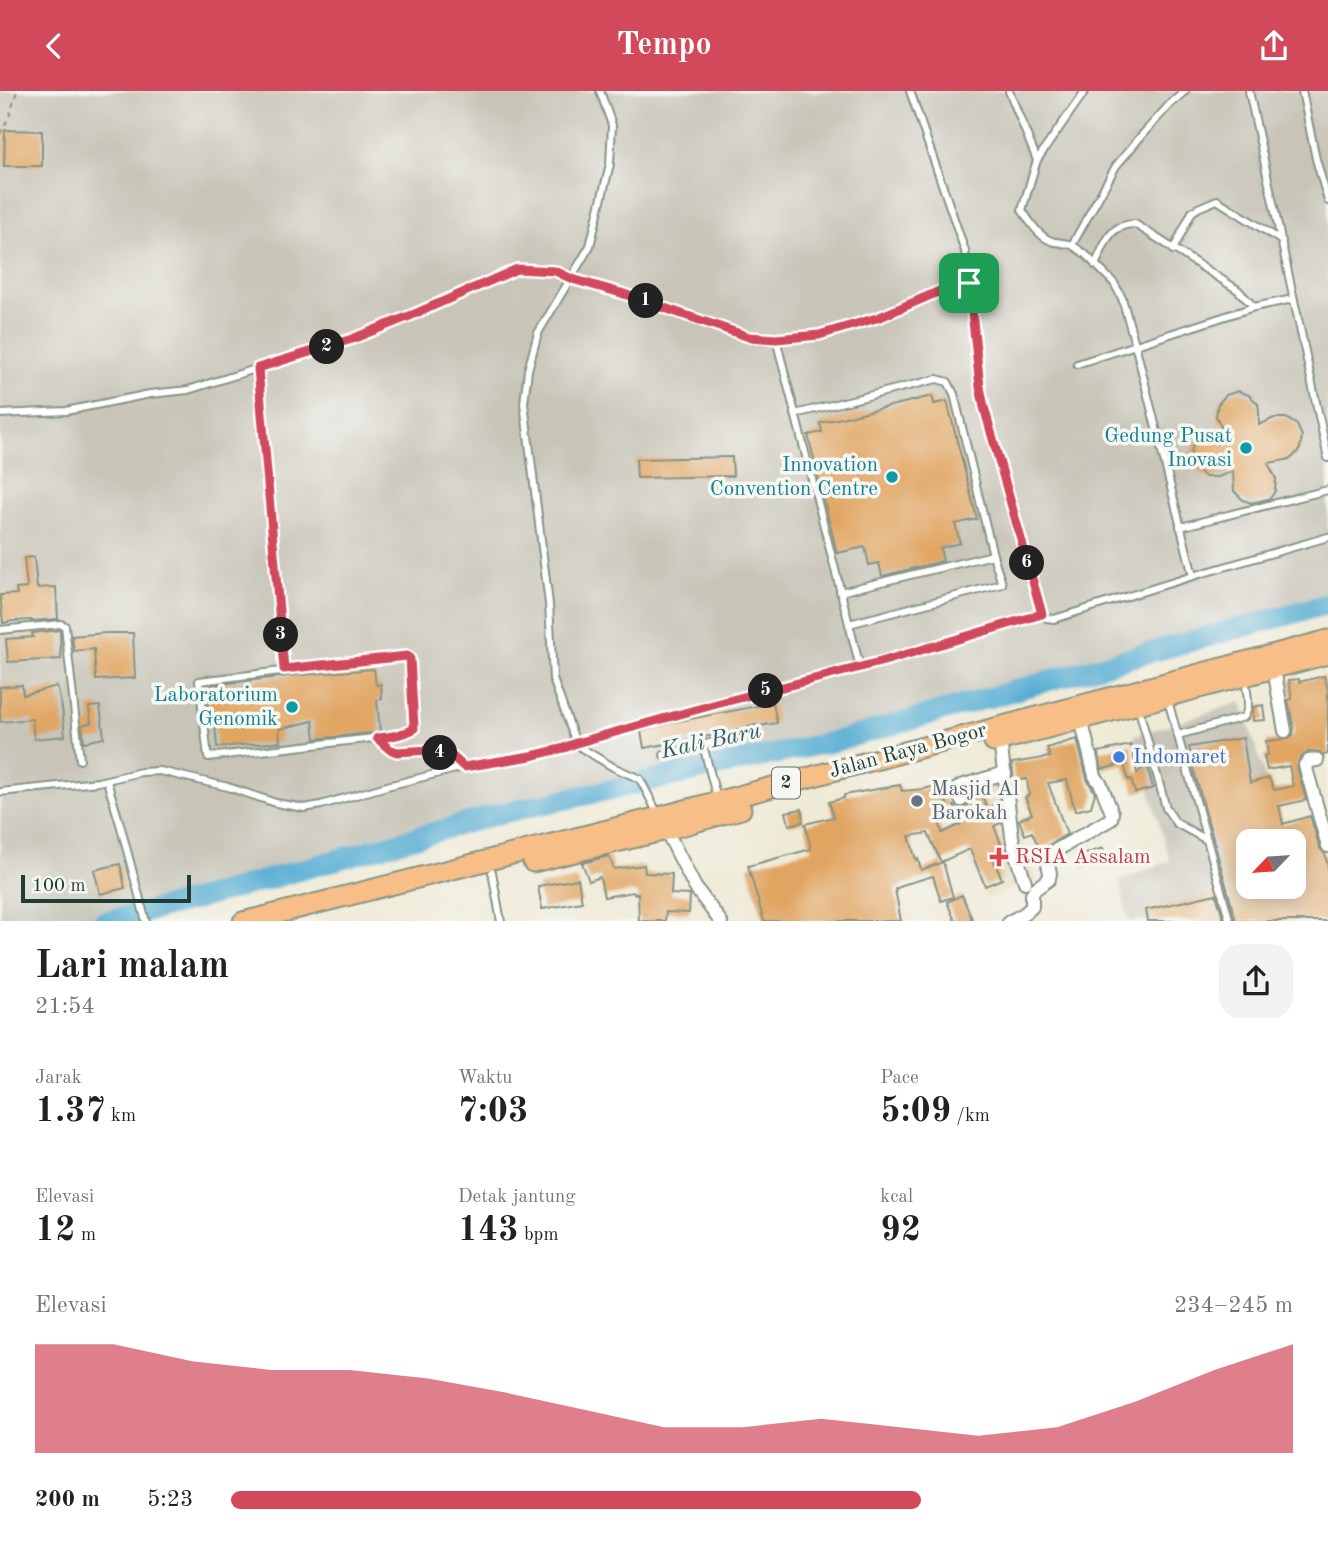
<!DOCTYPE html>
<html lang="id">
<head>
<meta charset="utf-8">
<style>
  :root { --surface:#fff; --page:#f2f2f2; --text:#202124; --muted:#757577; --accent:#d1495b }
  body { margin:0; font-family:"Old Standard TT",serif; background:var(--page); color:var(--text); height:100vh; display:flex; flex-direction:column; font-size:26px; white-space:nowrap }
  * { box-sizing:border-box; margin:0 }
  p { font-size:23px; color:var(--muted) }
  .icon { flex:none; width:38px; height:38px; fill:none; stroke:currentColor; stroke-width:2; stroke-linecap:round; stroke-linejoin:round }
  .map { position:relative; height:830px; overflow:hidden }
  .drawer { display:flex; flex-direction:column; background:var(--surface); flex:1 }
  .drawer>* { flex:none }
  .needle { width:46px; rotate:245deg }
  .controls { position:absolute; left:1236px; top:738px; display:grid; gap:14px }
  .controls a { display:grid; place-items:center; width:70px; height:70px; border-radius:14px; background:var(--surface); box-shadow:0 4px 18px #0003; font-size:35px }
  .scale { position:absolute; left:21px; bottom:18px; width:170px; box-sizing:border-box; padding-left:7px; border:4px solid #1f3d34; border-top:0; font-size:19px; line-height:24px; white-space:nowrap; color:#1f3d34; -webkit-text-stroke:5px #f6f6f2; paint-order:stroke }
  .pin { position:absolute; display:grid; place-items:center; width:60px; height:60px; color:#fff; margin:-30px; border-radius:14px; box-shadow:0 4px 10px #0006 }
  .km { position:absolute; width:35px; height:35px; margin:-18px; border-radius:50%; background:#222; color:#fff; font-size:19px; line-height:35px; text-align:center }
  .round { display:grid; place-items:center; flex:none; width:74px; height:74px; border-radius:21px; background:var(--page) }
  .overview { display:flex; align-items:center; justify-content:space-between; height:119px; padding:0 35px }
  h1 { font-size:38px; font-weight:600; line-height:52px }
  .stats { display:grid; grid-template-columns:repeat(3,1fr); gap:10px; height:119px; padding:7px 35px }
  .stats div { display:grid; align-content:center }
  .stats b { font-size:35px; font-weight:600 }
  .stats small { font-size:19px; font-weight:400 }
  .stats p { font-size:19px }
  .chart { height:196px; padding:14px 35px }
  .chart p { display:flex; justify-content:space-between }
  .chart svg { width:100%; height:126px; margin-top:7px; fill:var(--accent); opacity:.7 }
  ul { padding:0 35px; list-style:none; font-size:23px }
  li { display:grid; grid-template-columns:112px 84px 1fr; align-items:center; height:52px }
  li i { height:18px; border-radius:9px; background:var(--accent) }
  header { display:flex; justify-content:space-between; align-items:center; height:91px; padding:0 35px; background:var(--accent); color:#fff; font-size:32px; font-weight:600 }
  .map>svg:first-child { display:block }
  .built { fill:#e6daba }
  .industrial { fill:#c8c4b8 }
  .lines { fill:none; stroke-linecap:round; stroke-linejoin:round }
  .river { stroke:#57add3; stroke-width:21 }
  .building { fill:#e1a562; fill-rule:evenodd }
  .service-casing { stroke:#879485; stroke-width:10 }
  .minor-casing { stroke:#879485; stroke-width:16 }
  .trunk-casing { stroke:#879485; stroke-width:23 }
  .path { stroke:#879485; stroke-width:2; stroke-dasharray:5 5; stroke-linecap:butt }
  .service { stroke:#fff; stroke-width:6 }
  .minor { stroke:#fff; stroke-width:12 }
  .trunk { stroke:#f7be88; stroke-width:19 }
  .route-casing { stroke:#fff; stroke-width:14 }
  .route { stroke:#d1495b; stroke-width:9 }
  .culture-dot { fill:#0f9aa8; stroke:#f6f6f2; stroke-width:2.5 }
  .shop-dot { fill:#3f7fe0; stroke:#f6f6f2; stroke-width:2.5 }
  .worship-dot { fill:#6b7280; stroke:#f6f6f2; stroke-width:2.5 }
  .health-dot { fill:#e0444e; stroke:#f6f6f2; stroke-width:2.5 }
  .labels { text-anchor:middle; dominant-baseline:central; stroke-width:7; stroke-linejoin:round; paint-order:stroke }
  .shield { fill:#f6f6f2; stroke:#60746d; stroke-width:2 }
  .shield-label { font-size:19px; font-weight:bold; fill:#1f3d34 }
  .culture-label { font-size:21px; fill:#0d838f; stroke:#f6f6f2; text-anchor:end }
  .street-label { font-size:21px; fill:#1f3d34; stroke:#f6f6f2 }
  .shop-label { font-size:21px; fill:#366cbe; stroke:#f6f6f2; text-anchor:start }
  .worship-label { font-size:21px; fill:#5b616d; stroke:#f6f6f2; text-anchor:start }
  .health-label { font-size:21px; fill:#be3a42; stroke:#f6f6f2; text-anchor:start }
  .water-label { font-size:23px; font-style:italic; fill:#305f64; stroke:#f6f6f2 }
</style>
</head>
<body>
<header><svg class="icon" aria-label="back" viewBox="0 0 24 24"><path d="M15 5l-7 7 7 7"/></svg>Tempo<svg class="icon" aria-label="share" viewBox="0 0 24 24"><path d="M12 15V3M7 8l5-5 5 5M5 13v7h14v-7"/></svg></header>
<div class="map">
<svg width="1328" height="831" viewBox="0 0 1328 831">
  <rect width="100%" height="100%" fill="#f6f6f2"/>
  <filter id="ink" filterUnits="userSpaceOnUse"><feTurbulence type="fractalNoise" baseFrequency=".0143" numOctaves="2"/><feDisplacementMap in="SourceGraphic" scale="14" xChannelSelector="R" yChannelSelector="G"/><feConvolveMatrix kernelMatrix="1 2 1 2 8 2 1 2 1" color-interpolation-filters="sRGB"/></filter>
  <filter id="wash" filterUnits="userSpaceOnUse"><feTurbulence type="fractalNoise" baseFrequency=".00686" numOctaves="4" result="noise"/><feDisplacementMap in="SourceGraphic" scale="28" xChannelSelector="R" yChannelSelector="G"/><feGaussianBlur stdDeviation="1.57" result="paint"/><feColorMatrix in="noise" values="0 0 0 0 0 0 0 0 0 0 0 0 0 0 0 0 0 1.4 0 .05"/><feComposite in="paint" operator="in"/></filter>
  <g filter="url(#wash)">
    <rect width="100%" height="100%" fill="#efead6"/>
    <polygon class="built" points="1008,677 1019,742 1037,789 985,808 951,717 946,691"/>
    <g class="industrial">
      <polygon points="0,0 1328,0 1328,513 118,830 0,830"/>
      <polygon points="1241,611 1268,694 1248,751 1248,796 1328,812 1328,830 1129,830 1119,790 1170,770 1134,645"/>
    </g>
    <g class="lines">
      <polyline class="river" points="103,831 198,808 502,722 840,649 1129,567 1328,513"/>
    </g>
    <g id="blocks">
      <g class="building">
        <polygon points="5,39 42,40 42,75 4,75"/>
        <polygon points="1238,300 1249,304 1258,313 1259,319 1259,334 1274,327 1286,327 1297,334 1302,345 1300,358 1292,367 1286,369 1268,372 1276,388 1275,400 1271,406 1268,408 1251,412 1243,409 1234,400 1233,380 1218,386 1206,386 1195,379 1190,368 1192,356 1200,346 1206,344 1224,342 1216,325 1218,313 1226,304"/>
        <polygon points="932,305 934,313 947,310 977,428 955,433 960,452 940,457 943,470 882,485 879,472 869,474 865,456 837,462 808,344 822,341 820,332"/>
        <polygon points="732,366 733,385 637,387 636,368"/>
        <polygon points="34,466 37,497 56,496 58,528 31,530 31,529 13,530 3,532 0,504 17,503 16,498 27,497 24,467"/>
        <polygon points="60,539 61,568 8,571 6,548 33,546 32,542"/>
        <polygon points="106,542 133,542 135,587 96,589 94,558 74,560 72,545"/>
        <polygon points="374,578 376,594 381,593 382,608 377,609 380,641 315,648 313,630 279,638 280,651 217,656 214,623 209,623 207,608 213,608 212,594 288,585"/>
        <path d="M1324 585 1328 598V663L1324 664 1317 660 1308 661 1299 668 1297 676 1306 709 1279 715 1283 733 1310 725 1320 757 1325 763 1328 776V830H1236L1193 676 1189 656 1243 647 1250 692 1269 687 1274 699 1293 695 1289 675 1267 679 1264 665 1268 664 1266 650 1287 648 1293 644 1294 638 1288 609 1292 608 1289 589 1299 588V591ZM1248 751H1293V796H1248Z"/>
        <polygon points="22,594 23,604 57,595 62,617 65,645 34,648 32,628 0,631 0,596"/>
        <polygon points="773,612 777,632 759,635 755,634 731,641 644,657 641,640 674,631"/>
        <polygon points="1263,614 1265,629 1253,630 1253,616"/>
        <polygon points="100,615 104,647 84,651 82,634 91,632 89,616"/>
        <polygon points="1077,648 1087,688 1095,702 1091,716 1075,720 1067,689 1048,692 1067,743 1040,759 1032,741 1025,744 1019,729 1032,723 1025,706 1029,704 1027,688 1014,690 1012,672 1050,666 1047,657"/>
        <polygon points="1131,654 1137,682 1147,673 1153,697 1135,702 1131,688 1128,689 1124,673 1102,678 1098,661"/>
        <polygon points="943,693 947,715 936,718 942,742 961,733 954,715 963,717 968,714 970,709 982,705 987,717 997,713 1001,732 994,735 1006,766 994,770 1002,788 985,795 970,758 941,771 928,742 909,745 916,769 918,768 921,779 943,771 953,806 941,810 933,785 902,794 902,795 895,798 901,830 764,830 748,775 811,758 805,733 834,726 829,711 844,707 844,704 900,694 902,700 924,698"/>
        <polygon points="802,718 803,731 789,734 786,721"/>
        <polygon points="1103,757 1107,770 1083,777 1079,765"/>
        <polygon points="609,765 614,778 644,774 645,782 672,783 671,803 690,804 689,822 666,821 665,830 639,830 638,802 634,803 633,801 604,806 600,786 589,790 582,772"/>
        <polygon points="120,773 125,797 100,803 94,779"/>
        <polygon points="578,788 582,811 542,818 538,795"/>
        <polygon points="1216,803 1224,830 1148,830 1146,819"/>
        <polygon points="962,804 972,828 966,830 955,830 947,811"/>
      </g>
    </g>
  </g>
  <g filter="url(#ink)">
    <use href="#blocks" fill-opacity="0" stroke="#879485" stroke-width="2"/>
    <g class="lines">
      <defs>
        <g id="service">
          <polyline points="600,0 612,34 610,73 590,155 538,242 528,279 524,312 549,513 553,588 576,652 583,658 613,676 640,688 659,725"/>
          <polyline points="910,0 965,160 980,296 984,316 1042,523"/>
          <polyline points="1009,0 1037,69"/>
          <path d="M1085 0 1037 69 1022 119C1030 131 1040 148 1055 151 1061 152 1066 152 1072 154L1116 75 1142 44 1170 13 1185 0"/>
          <polyline points="1249,0 1328,367"/>
          <polyline points="1302,0 1316,68 1328,110"/>
          <polyline points="1072,154 1085,163 1114,192 1122,207 1135,253 1193,485"/>
          <polyline points="1173,159 1192,121 1198,117 1217,109 1282,150"/>
          <path d="M1095 174C1105 154 1108 133 1135 133L1238 199 1254 216"/>
          <polyline points="776,248 860,576"/>
          <polyline points="1077,273 1254,216 1293,208"/>
          <polyline points="258,277 284,578"/>
          <polyline points="0,323 66,320 150,303 188,299 352,248 413,224 517,179 555,180 572,188 621,202 749,246 776,248 819,244 880,227 956,193 969,192"/>
          <polyline points="795,323 937,288 948,291 954,303 993,464 1002,493 849,533"/>
          <polyline points="1180,436 1328,399"/>
          <polyline points="840,501 993,464"/>
          <polyline points="0,539 61,533 65,535 80,669"/>
          <polygon points="406,565 409,568 414,635 414,638 391,645 208,666 199,590"/>
          <polyline points="1167,606 1230,831"/>
          <polyline points="1138,615 1166,717 1176,732 1207,749"/>
          <path d="M1178 644 1244 626C1251 615 1247 602 1245 589"/>
          <polyline points="377,647 389,658 397,661 430,659 451,665 464,676"/>
          <polyline points="703,654 717,708"/>
          <polyline points="664,664 756,640"/>
          <polyline points="107,690 120,733 146,831"/>
          <polyline points="0,701 98,691 141,681 160,680 228,696 276,712 304,717 321,714 387,695 464,676 531,665 564,657 576,652 720,612 884,570 1042,523 1047,527 1054,528 1193,485 1328,446"/>
          <polyline points="492,781 501,831"/>
        </g>
        <g id="minor">
          <polyline points="1274,578 1285,640"/>
          <polyline points="1000,649 1012,745 1015,761 1025,791"/>
          <polyline points="1317,669 1309,670 1305,674 1328,755"/>
          <polyline points="961,709 957,698 961,695 1005,682"/>
          <polyline points="664,735 695,796 721,831"/>
          <polyline points="1009,831 1024,823 1032,816 1032,803 1035,798 1049,788 1050,782 1046,765 1111,728 1112,722 1101,694 1095,685 1081,628"/>
        </g>
        <g id="trunk">
          <polyline points="994,651 1328,563"/>
          <polyline points="533,771 666,739 741,718"/>
          <polyline points="243,831 659,726 1328,549"/>
        </g>
      </defs>
      <use href="#service" class="service-casing"/>
      <use href="#minor" class="minor-casing"/>
      <use href="#trunk" class="trunk-casing"/>
      <polyline class="path" points="0,43 9,26 17,0"/>
      <use href="#service" class="service"/>
      <use href="#minor" class="minor"/>
      <use href="#trunk" class="trunk"/>
    </g>
  </g>
  <g class="lines" filter="url(#ink)">
    <defs>
      <path id="route" d="M517 178 555 180 572 188 621 202 749 246 776 248 819 244 880 226 956 193 969 192 980 296 984 316 1042 523 884 570 720 612 576 652 564 657 531 665 464 676 452 665 430 659 397 661 389 658 377 647C390 646 402 644 414 638V635L410 568 407 565 284 578 258 277 352 248 412 224Z"/>
    </defs>
    <use href="#route" class="route-casing"/>
    <use href="#route" class="route"/>
  </g>
  <g class="culture-dot">
    <circle cx="1246" cy="357" r="7"/>
    <circle cx="892" cy="386" r="7"/>
    <circle cx="292" cy="616" r="7"/>
  </g>
  <circle class="shop-dot" cx="1119" cy="666" r="7"/>
  <circle class="worship-dot" cx="917" cy="710" r="7"/>
  <path class="health-dot" d="M995.5 755.5h7v7h7v7h-7v7h-7v-7h-7v-7h7z"/>
  <g class="labels">
    <rect class="shield" x="772" y="676.5" width="28" height="31" rx="5"/>
    <g class="shield-label">
      <text x="786" y="692">2</text>
    </g>
    <g class="culture-label">
      <text x="1232" y="345">Gedung Pusat<tspan x="1232" dy="24">Inovasi</tspan></text>
      <text x="878" y="374">Innovation<tspan x="878" dy="24">Convention Centre</tspan></text>
      <text x="278" y="604">Laboratorium<tspan x="278" dy="24">Genomik</tspan></text>
    </g>
    <g class="street-label">
      <text transform="translate(908 660) rotate(-15)">Jalan Raya Bogor</text>
    </g>
    <g class="shop-label">
      <text x="1133" y="666">Indomaret</text>
    </g>
    <g class="worship-label">
      <text x="931" y="698">Masjid Al<tspan x="931" dy="24">Barokah</tspan></text>
    </g>
    <g class="health-label">
      <text x="1015" y="766">RSIA Assalam</text>
    </g>
    <g class="water-label">
      <text transform="translate(711 650) rotate(-12)">Kali Baru</text>
    </g>
  </g>
</svg>
<div class="controls">
<a><svg class="needle" viewBox="-14 -14 28 28"><path d="M0-13l5 13h-10z" fill="#e53935"/><path d="M0 13l5-13h-10z" fill="#757577"/></svg></a>
</div>
<div class="scale">100 m</div>
<div class="pin" style="left:969px;top:192px;background:#1e9e55"><svg class="icon" aria-label="arrive" viewBox="0 0 24 24"><path d="M6 21V4h12l-3 4 3 4H6"/></svg></div>
<b class="km" style="left:646px;top:210px">1</b>
<b class="km" style="left:327px;top:256px">2</b>
<b class="km" style="left:281px;top:544px">3</b>
<b class="km" style="left:440px;top:662px">4</b>
<b class="km" style="left:766px;top:600px">5</b>
<b class="km" style="left:1027px;top:472px">6</b>
</div>
<section class="drawer">
<div class="overview"><div><h1>Lari malam</h1><p>21:54</p></div><a class="round"><svg class="icon" aria-label="share" viewBox="0 0 24 24"><path d="M12 15V3M7 8l5-5 5 5M5 13v7h14v-7"/></svg></a></div>
<div class="stats">
<div><p>Jarak</p><b>1.37<small> km</small></b></div>
<div><p>Waktu</p><b>7:03</b></div>
<div><p>Pace</p><b>5:09<small> /km</small></b></div>
</div>
<div class="stats">
<div><p>Elevasi</p><b>12<small> m</small></b></div>
<div><p>Detak jantung</p><b>143<small> bpm</small></b></div>
<div><p>kcal</p><b>92</b></div>
</div>
<div class="chart"><p><span>Elevasi</span>234–245 m</p>
<svg viewBox="0 0 160 44" preserveAspectRatio="none"><path d="M0 44V6L10 6L20 12L30 15L40 15L50 18L60 23L70 29L80 35L90 35L100 32L110 35L120 38L130 35L140 26L150 15L160 6V44z"/></svg>
</div>
<ul>
<li><b>200 m</b>5:23<i style="width:65%"></i></li>
</ul>
</section>
</body>
</html>
